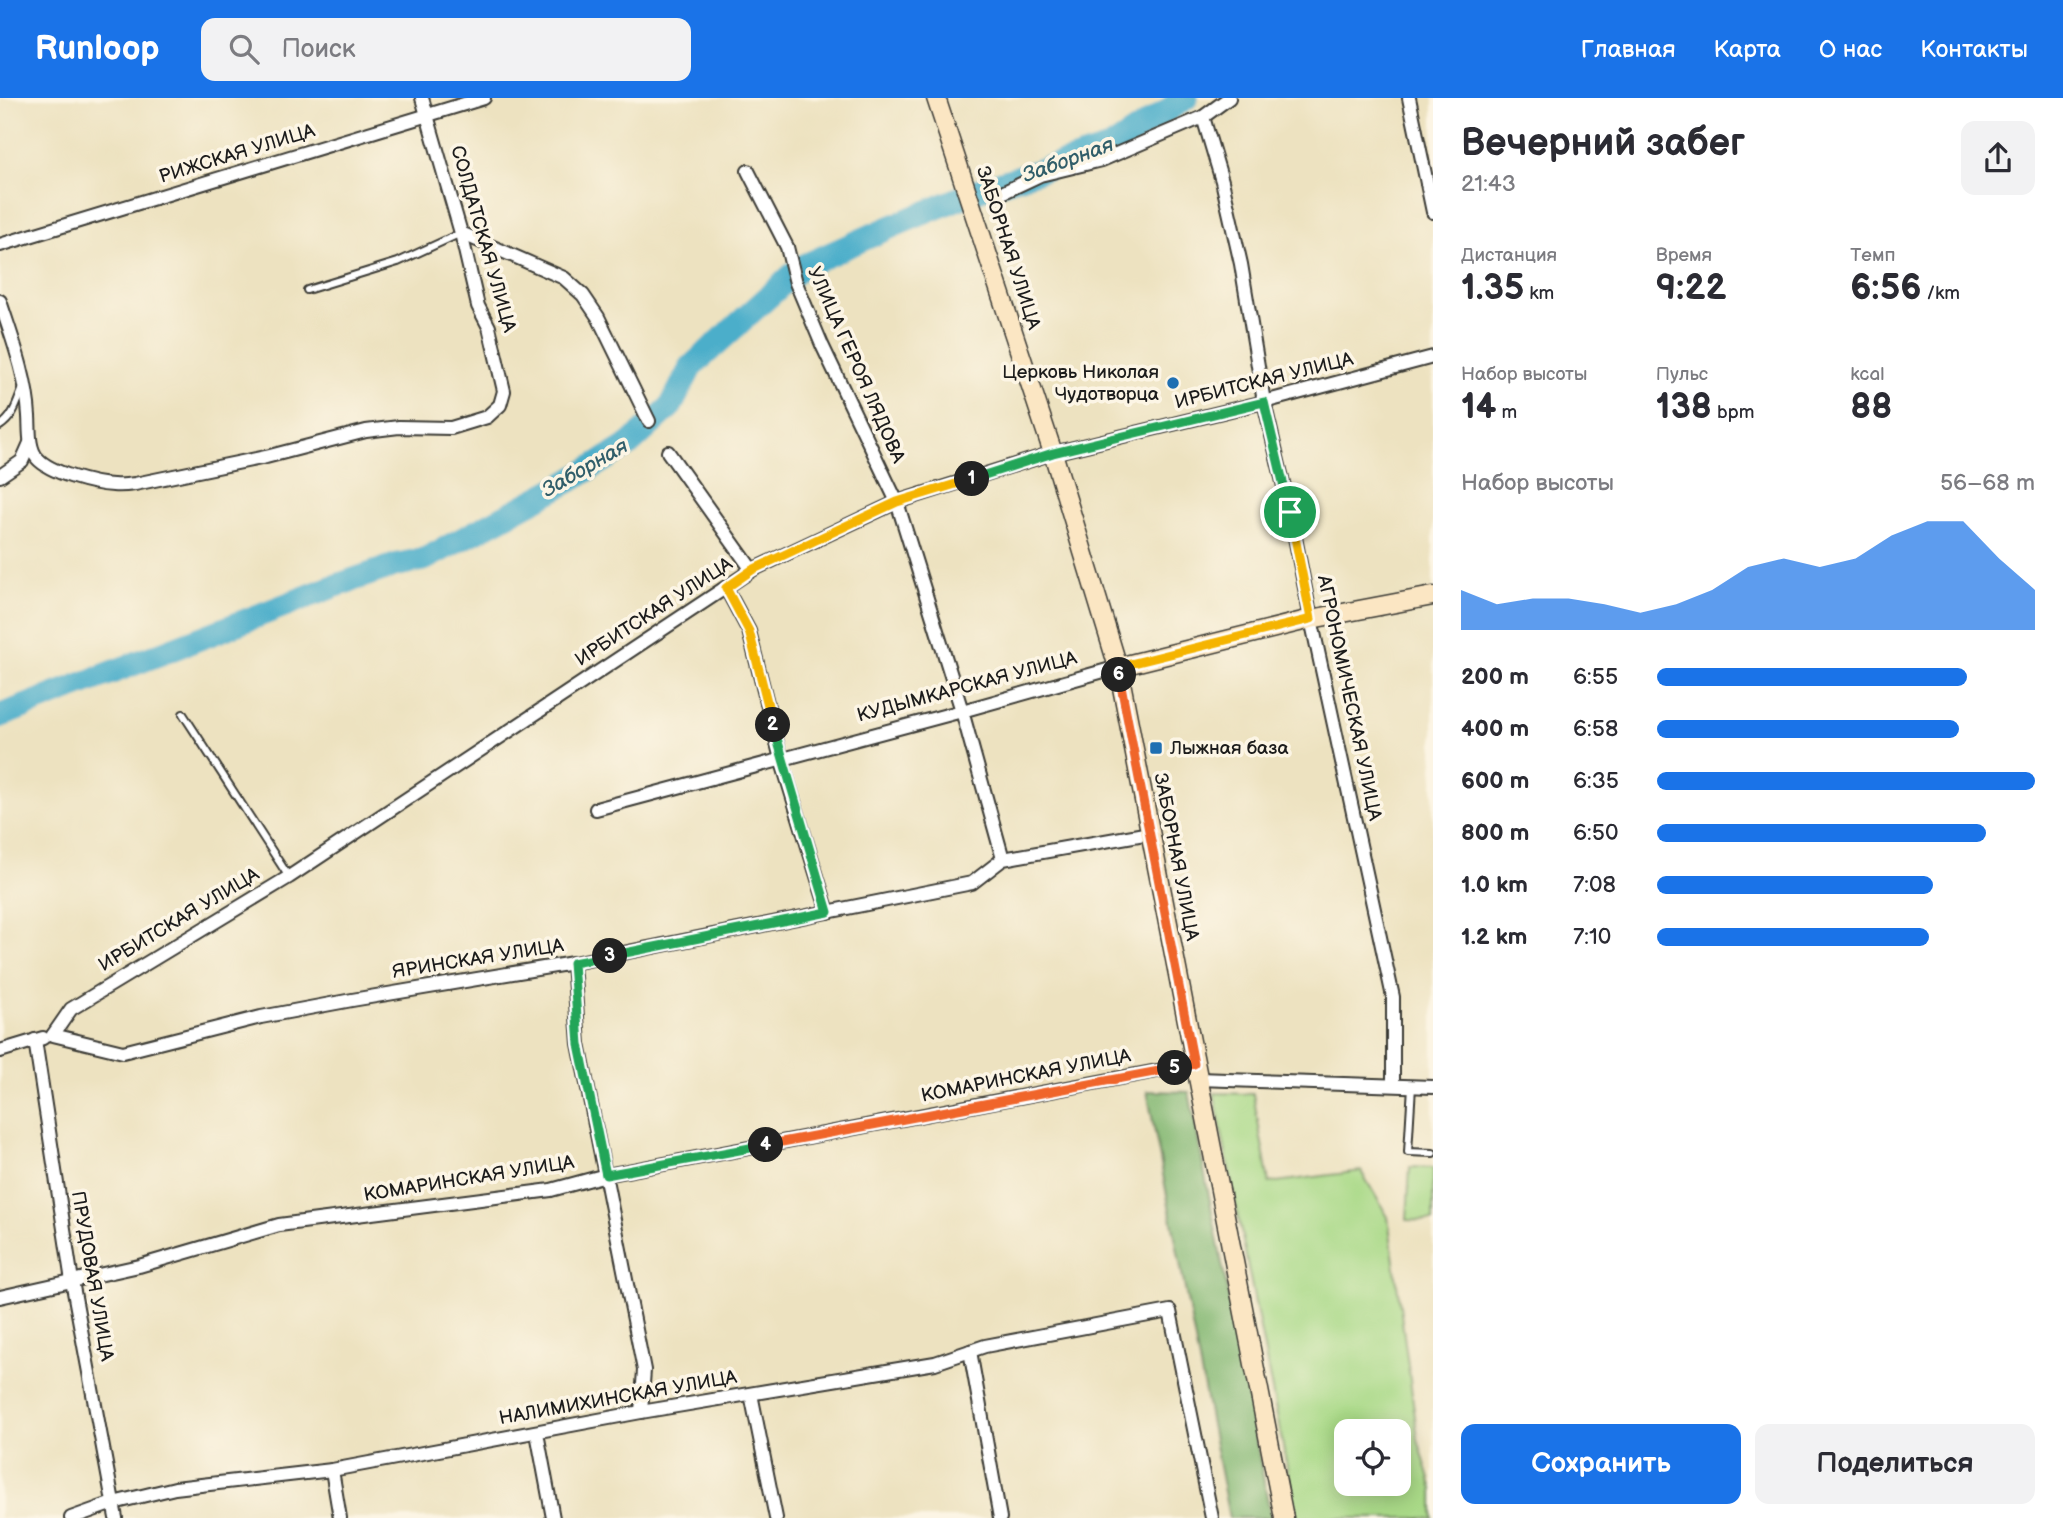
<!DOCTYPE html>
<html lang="ru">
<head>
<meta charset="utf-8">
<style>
  :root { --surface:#fff; --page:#f2f2f3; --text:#2b2b33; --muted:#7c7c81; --accent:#1a73e8 }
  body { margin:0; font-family:"Balsamiq Sans",sans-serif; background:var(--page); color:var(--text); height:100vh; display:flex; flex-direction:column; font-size:26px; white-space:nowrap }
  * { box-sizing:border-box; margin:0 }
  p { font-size:23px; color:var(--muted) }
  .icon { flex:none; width:38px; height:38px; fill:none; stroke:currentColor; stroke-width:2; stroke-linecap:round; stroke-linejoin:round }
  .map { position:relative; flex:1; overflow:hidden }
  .side { display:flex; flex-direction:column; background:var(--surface); width:630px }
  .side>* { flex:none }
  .controls { position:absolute; left:1334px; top:1321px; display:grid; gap:14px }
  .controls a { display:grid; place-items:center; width:77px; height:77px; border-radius:14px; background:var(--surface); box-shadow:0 4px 18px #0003; font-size:35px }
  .pin { position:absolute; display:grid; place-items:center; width:60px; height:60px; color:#fff; margin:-30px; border:4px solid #fff; border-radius:50%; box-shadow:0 2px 7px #0007 }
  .km { position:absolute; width:35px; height:35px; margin:-18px; border-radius:50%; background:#222; color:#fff; font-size:19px; line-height:35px; text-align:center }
  .round { display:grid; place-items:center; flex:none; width:74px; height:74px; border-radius:14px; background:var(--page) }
  .summary { display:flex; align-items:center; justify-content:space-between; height:119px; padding:0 28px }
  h1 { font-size:38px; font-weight:800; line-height:52px }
  .metrics { display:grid; grid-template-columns:repeat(3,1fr); gap:10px; height:119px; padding:7px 28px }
  .metrics div { display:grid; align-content:center }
  .metrics b { font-size:35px; font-weight:800 }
  .metrics small { font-size:19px; font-weight:400 }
  .metrics p { font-size:19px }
  .chart { height:196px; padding:14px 28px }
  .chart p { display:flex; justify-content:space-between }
  .chart svg { width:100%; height:126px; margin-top:7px; fill:var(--accent); opacity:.7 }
  .primary-button { display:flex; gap:14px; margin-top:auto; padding:14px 28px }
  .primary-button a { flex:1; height:80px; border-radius:14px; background:var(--accent); color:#fff; font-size:28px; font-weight:800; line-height:80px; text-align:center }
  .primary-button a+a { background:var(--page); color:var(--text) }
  ul { padding:0 28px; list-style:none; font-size:23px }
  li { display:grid; grid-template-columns:112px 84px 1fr; align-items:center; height:52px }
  li i { height:18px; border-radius:9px; background:var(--accent) }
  header { display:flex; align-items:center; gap:42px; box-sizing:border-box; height:98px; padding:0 35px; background:var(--accent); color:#fff }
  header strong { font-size:33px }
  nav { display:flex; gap:38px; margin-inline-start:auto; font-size:24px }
  .search { width:490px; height:63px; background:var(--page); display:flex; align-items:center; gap:18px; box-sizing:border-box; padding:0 24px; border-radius:14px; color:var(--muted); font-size:26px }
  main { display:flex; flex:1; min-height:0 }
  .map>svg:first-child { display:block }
  .green { fill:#a9d987; stroke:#627a52; stroke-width:2; fill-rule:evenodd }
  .forest { fill:#86b974; stroke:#516a48; stroke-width:2 }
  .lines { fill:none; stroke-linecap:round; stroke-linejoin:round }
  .river { stroke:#4baeca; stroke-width:24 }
  .lane-casing { stroke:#3b3a35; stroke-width:10 }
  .street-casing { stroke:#3b3a35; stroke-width:16 }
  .secondary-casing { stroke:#3b3a35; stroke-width:21 }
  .lane { stroke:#fff; stroke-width:6 }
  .street { stroke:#fff; stroke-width:12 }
  .secondary { stroke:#fbe6c3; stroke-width:18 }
  .split-1-casing { stroke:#fff; stroke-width:14 }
  .split-2-casing { stroke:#fff; stroke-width:14 }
  .split-3-casing { stroke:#fff; stroke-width:14 }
  .split-4-casing { stroke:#fff; stroke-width:14 }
  .split-5-casing { stroke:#fff; stroke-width:14 }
  .split-6-casing { stroke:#fff; stroke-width:14 }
  .split-7-casing { stroke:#fff; stroke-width:14 }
  .split-1 { stroke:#22a559; stroke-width:9 }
  .split-2 { stroke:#f5b400; stroke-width:9 }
  .split-3 { stroke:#22a559; stroke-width:9 }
  .split-4 { stroke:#22a559; stroke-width:9 }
  .split-5 { stroke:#f0652b; stroke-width:9 }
  .split-6 { stroke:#f0652b; stroke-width:9 }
  .split-7 { stroke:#f5b400; stroke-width:9 }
  .poi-dot { fill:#1f6fb2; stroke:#fcf5e5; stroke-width:2.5 }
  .labels { text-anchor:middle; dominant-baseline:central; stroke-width:7; stroke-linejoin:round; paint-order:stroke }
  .street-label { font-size:19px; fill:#1c1c1c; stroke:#fcf5e5 }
  .poi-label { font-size:19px; fill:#1c1c1c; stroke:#fcf5e5; text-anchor:end }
  .water-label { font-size:21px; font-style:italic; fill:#315e6a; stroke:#fcf5e5 }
</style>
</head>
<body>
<header>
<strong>Runloop</strong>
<div class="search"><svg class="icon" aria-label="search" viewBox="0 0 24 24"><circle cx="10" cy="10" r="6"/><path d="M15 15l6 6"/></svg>Поиск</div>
<nav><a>Главная</a><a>Карта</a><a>О нас</a><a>Контакты</a></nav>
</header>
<main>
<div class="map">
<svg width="1433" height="1420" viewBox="0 0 1433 1420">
  <rect width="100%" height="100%" fill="#fcf5e5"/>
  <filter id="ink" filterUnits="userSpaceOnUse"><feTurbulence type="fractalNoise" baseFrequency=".0143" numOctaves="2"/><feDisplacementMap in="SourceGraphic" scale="14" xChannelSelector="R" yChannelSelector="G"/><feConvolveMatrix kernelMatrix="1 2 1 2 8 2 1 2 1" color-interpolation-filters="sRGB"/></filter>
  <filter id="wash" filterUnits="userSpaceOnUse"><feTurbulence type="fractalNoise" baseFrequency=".00686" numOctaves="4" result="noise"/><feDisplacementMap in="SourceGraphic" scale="28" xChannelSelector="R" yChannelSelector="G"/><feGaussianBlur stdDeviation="1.57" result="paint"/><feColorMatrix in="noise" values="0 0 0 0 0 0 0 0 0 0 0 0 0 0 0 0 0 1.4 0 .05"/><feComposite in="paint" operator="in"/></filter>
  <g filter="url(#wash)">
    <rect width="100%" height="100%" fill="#ede2c0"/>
    <g class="green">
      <path d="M1214 995 1253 996 1269 1085 1361 1073 1388 1119 1418 1341 1433 1392V1420H1297ZM1346 1334H1398V1386H1346Z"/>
      <polygon points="1410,1069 1433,1070 1433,1123 1407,1122"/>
    </g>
    <polygon class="forest" points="1147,993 1189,994 1271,1420 1229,1420"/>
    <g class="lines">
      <polyline class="river" points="0,618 332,489 396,467 425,461 570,383 630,346 671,308 691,269 801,169 893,128 984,90 1111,50 1186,0"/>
    </g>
  </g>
  <g filter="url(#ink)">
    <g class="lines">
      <defs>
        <g id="lane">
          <polyline points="307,192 398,164 461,135"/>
          <path d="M0 328C14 319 17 304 23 290"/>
          <polyline points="183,616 289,779"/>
          <polyline points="1412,988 1408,1054 1433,1055"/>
        </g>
        <g id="street">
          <polyline points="1409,0 1433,114"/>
          <polyline points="1203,19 1222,83 1241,166 1264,304 1290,414 1311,521 1393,899 1393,986"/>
          <polyline points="748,73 787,149 796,185 822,247 897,404 962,613 1003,761"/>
          <polyline points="1004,94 1040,77 1102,62 1203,19 1229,0"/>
          <polyline points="461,135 564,180 583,197 598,219 649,323"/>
          <polyline points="0,147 484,0"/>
          <path d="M0 203C12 240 27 279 29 318 30 332 28 349 37 360 50 375 93 386 113 387 120 388 128 387 135 386L266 359 366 333 399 329 451 330 487 319 500 307 504 293 489 229 478 208 461 135 422 0"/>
          <polyline points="668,354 752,472"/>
          <polyline points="0,378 22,363 30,345"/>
          <polyline points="726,490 749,533 781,661 828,814"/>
          <polyline points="596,711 962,613 1118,569"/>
          <polyline points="573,865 579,946 644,1272 641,1314"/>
          <polyline points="53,937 71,911 289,779 752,472 897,404 1053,355 1264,304 1433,259"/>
          <polyline points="53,937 123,954 261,919 352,902 573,865 972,785 1003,761 1150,735"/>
          <polyline points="35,942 72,1183 116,1420"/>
          <polyline points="0,953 43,940"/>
          <polyline points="1198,981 1433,989"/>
          <polyline points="0,1199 139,1168 279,1127 551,1092 606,1077 1194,966"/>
          <polyline points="970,1253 1000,1420"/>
          <polyline points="751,1296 776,1420"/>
          <polyline points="537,1335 553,1420"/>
          <polyline points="332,1372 340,1420"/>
          <polyline points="71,1420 113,1405 175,1390 332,1372 641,1314 935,1265 985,1248 1170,1213 1212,1420"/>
        </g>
        <g id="secondary">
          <polyline points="936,0 1053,355 1118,569 1284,1420"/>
          <polyline points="1118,569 1311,521 1433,498"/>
        </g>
      </defs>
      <use href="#lane" class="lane-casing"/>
      <use href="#street" class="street-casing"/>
      <use href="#secondary" class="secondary-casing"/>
      <use href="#lane" class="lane"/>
      <use href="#street" class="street"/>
      <use href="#secondary" class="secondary"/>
    </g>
  </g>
  <g class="lines" filter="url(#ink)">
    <defs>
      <polyline id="split-1" points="972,381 1053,355 1264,304 1290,414"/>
      <polyline id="split-2" points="773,627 749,533 726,490 752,472 897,404 972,381"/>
      <polyline id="split-3" points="610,858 828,814 773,627"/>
      <polyline id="split-4" points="610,858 573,865 579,946 606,1077 766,1047"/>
      <polyline id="split-5" points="766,1047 1175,970"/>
      <polyline id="split-6" points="1119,577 1194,966 1175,970"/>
      <polyline id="split-7" points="1119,577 1118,569 1311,521 1290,414"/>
    </defs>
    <use href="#split-1" class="split-1-casing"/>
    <use href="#split-2" class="split-2-casing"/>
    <use href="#split-3" class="split-3-casing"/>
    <use href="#split-4" class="split-4-casing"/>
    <use href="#split-5" class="split-5-casing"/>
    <use href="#split-6" class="split-6-casing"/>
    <use href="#split-7" class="split-7-casing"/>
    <use href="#split-1" class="split-1"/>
    <use href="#split-2" class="split-2"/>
    <use href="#split-3" class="split-3"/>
    <use href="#split-4" class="split-4"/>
    <use href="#split-5" class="split-5"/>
    <use href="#split-6" class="split-6"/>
    <use href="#split-7" class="split-7"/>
  </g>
  <g class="poi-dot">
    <circle cx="1173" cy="285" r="7"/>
    <rect x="1149" y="643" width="14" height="14" rx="3.5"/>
  </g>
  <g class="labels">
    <g class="street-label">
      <text transform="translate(237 56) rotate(-17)">РИЖСКАЯ УЛИЦА</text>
      <text transform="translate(483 141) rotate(74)">СОЛДАТСКАЯ УЛИЦА</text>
      <text transform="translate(1008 150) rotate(72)">ЗАБОРНАЯ УЛИЦА</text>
      <text transform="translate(856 267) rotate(66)">УЛИЦА ГЕРОЯ ЛЯДОВА</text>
      <text transform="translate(1264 283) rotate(-14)">ИРБИТСКАЯ УЛИЦА</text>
      <text transform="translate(654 514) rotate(-33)">ИРБИТСКАЯ УЛИЦА</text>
      <text transform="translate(967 589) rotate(-15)">КУДЫМКАРСКАЯ УЛИЦА</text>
      <text transform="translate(1349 600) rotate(78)">АГРОНОМИЧЕСКАЯ УЛИЦА</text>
      <text transform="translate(1176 759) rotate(79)">ЗАБОРНАЯ УЛИЦА</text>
      <text transform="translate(179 822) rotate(-31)">ИРБИТСКАЯ УЛИЦА</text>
      <text transform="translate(478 861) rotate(-9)">ЯРИНСКАЯ УЛИЦА</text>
      <text transform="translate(1026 978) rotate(-11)">КОМАРИНСКАЯ УЛИЦА</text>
      <text transform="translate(469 1081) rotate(-9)">КОМАРИНСКАЯ УЛИЦА</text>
      <text transform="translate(92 1178) rotate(80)">ПРУДОВАЯ УЛИЦА</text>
      <text transform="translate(618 1300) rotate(-10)">НАЛИМИХИНСКАЯ УЛИЦА</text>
    </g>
    <g class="poi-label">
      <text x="1159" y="274">Церковь Николая<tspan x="1159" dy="22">Чудотворца</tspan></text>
      <text x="1170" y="650" text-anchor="start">Лыжная база</text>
    </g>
    <g class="water-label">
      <text transform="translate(1068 62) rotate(-20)">Заборная</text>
      <text transform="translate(585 370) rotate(-30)">Заборная</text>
    </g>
  </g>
</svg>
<div class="controls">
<a><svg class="icon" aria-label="locate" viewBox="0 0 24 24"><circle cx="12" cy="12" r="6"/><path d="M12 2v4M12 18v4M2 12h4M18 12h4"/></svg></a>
</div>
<div class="pin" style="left:1290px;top:414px;background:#1e9e55"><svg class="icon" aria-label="arrive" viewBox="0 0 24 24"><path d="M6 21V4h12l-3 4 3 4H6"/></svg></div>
<b class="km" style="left:972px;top:381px">1</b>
<b class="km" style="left:773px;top:627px">2</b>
<b class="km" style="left:610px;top:858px">3</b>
<b class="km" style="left:766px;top:1047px">4</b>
<b class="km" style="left:1175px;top:970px">5</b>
<b class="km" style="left:1119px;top:577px">6</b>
</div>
<section class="side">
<div class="summary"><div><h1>Вечерний забег</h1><p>21:43</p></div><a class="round"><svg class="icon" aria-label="share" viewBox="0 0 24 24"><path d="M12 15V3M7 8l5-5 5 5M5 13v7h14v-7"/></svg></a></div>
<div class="metrics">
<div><p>Дистанция</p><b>1.35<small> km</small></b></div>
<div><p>Время</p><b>9:22</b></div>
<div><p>Темп</p><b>6:56<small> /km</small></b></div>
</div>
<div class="metrics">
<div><p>Набор высоты</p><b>14<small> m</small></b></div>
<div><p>Пульс</p><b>138<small> bpm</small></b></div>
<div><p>kcal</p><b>88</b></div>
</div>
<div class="chart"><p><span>Набор высоты</span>56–68 m</p>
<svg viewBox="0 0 160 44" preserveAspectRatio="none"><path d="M0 44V30L10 35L20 33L30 33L40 35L50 38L60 35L70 30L80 22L90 19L100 22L110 19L120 11L130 6L140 6L150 19L160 30V44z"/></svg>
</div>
<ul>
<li><b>200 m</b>6:55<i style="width:82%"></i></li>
<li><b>400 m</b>6:58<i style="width:80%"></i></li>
<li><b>600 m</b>6:35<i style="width:100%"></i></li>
<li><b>800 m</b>6:50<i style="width:87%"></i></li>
<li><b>1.0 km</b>7:08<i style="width:73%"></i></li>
<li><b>1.2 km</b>7:10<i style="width:72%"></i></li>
</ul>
<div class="primary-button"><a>Сохранить</a><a>Поделиться</a></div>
</section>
</main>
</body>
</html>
